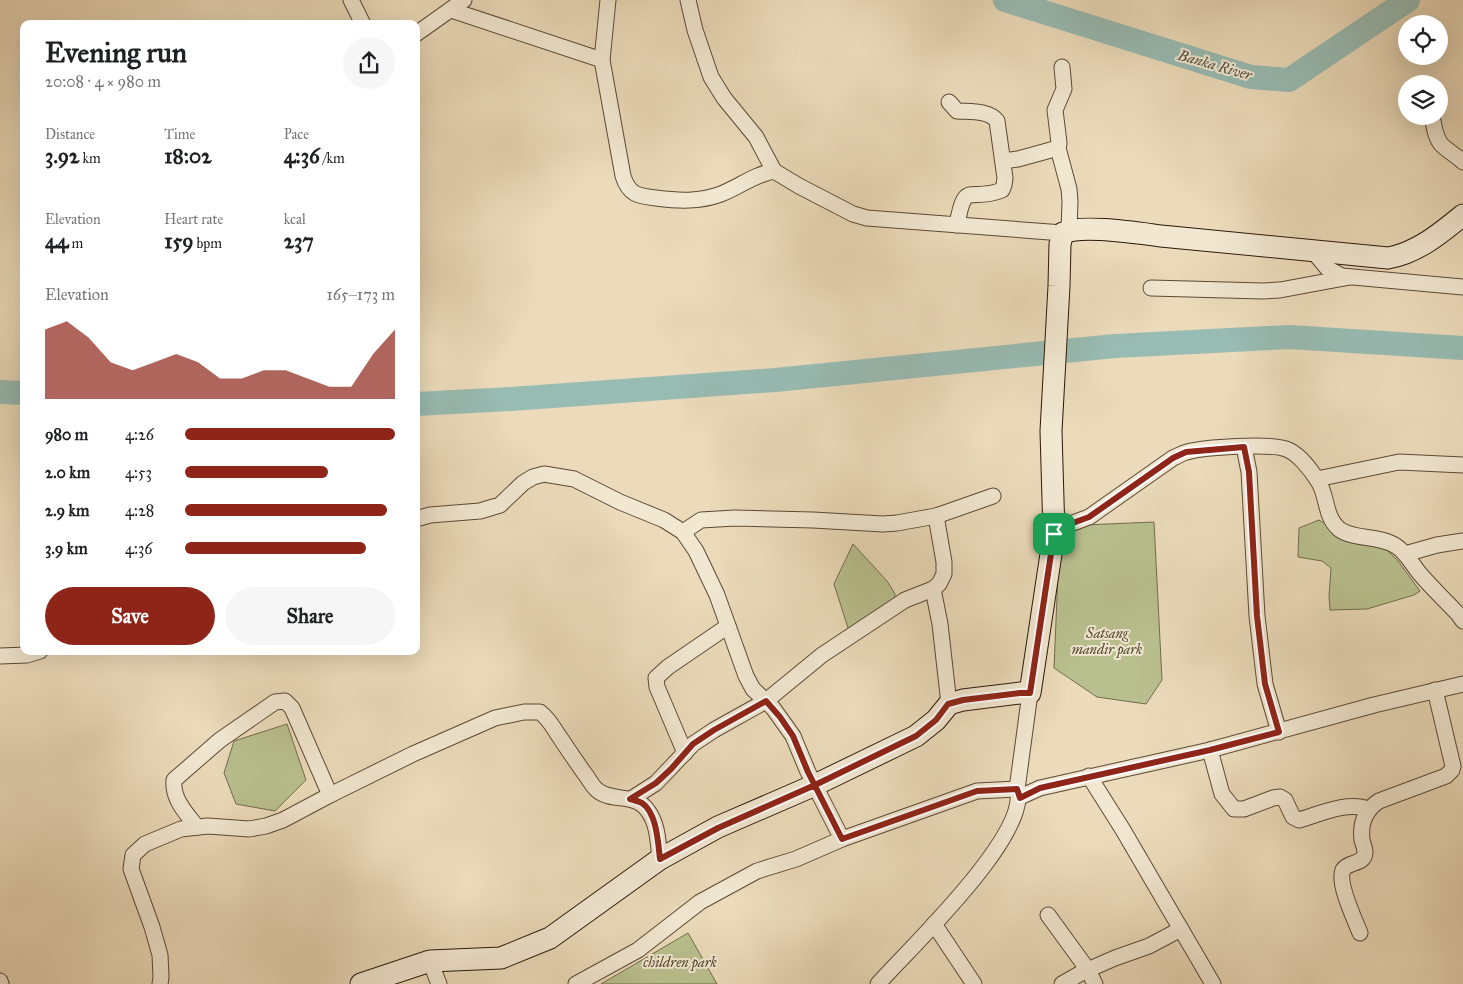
<!DOCTYPE html>
<html lang="en">
<head>
<meta charset="utf-8">
<style>
  :root { --surface:#fff; --page:#f6f6f6; --text:#202124; --muted:#757577; --accent:#8f2418 }
  body { margin:0; font-family:"IM FELL Great Primer",serif; background:var(--page); color:var(--text); height:100vh; display:flex; flex-direction:column; font-size:19px; white-space:nowrap }
  * { box-sizing:border-box; margin:0 }
  p { font-size:16px; color:var(--muted) }
  .icon { flex:none; width:28px; height:28px; fill:none; stroke:currentColor; stroke-width:2; stroke-linecap:round; stroke-linejoin:round }
  .map { position:relative; flex:1; overflow:hidden }
  .details { position:absolute; left:20px; top:20px; width:400px; height:635px; display:flex; flex-direction:column; background:var(--surface); border-radius:10px; box-shadow:0 5px 20px #0002 }
  .details>* { flex:none }
  .controls { position:absolute; left:1398px; top:15px; display:grid; gap:10px }
  .controls a { display:grid; place-items:center; width:50px; height:50px; border-radius:50%; background:var(--surface); box-shadow:0 5px 20px #0002; font-size:25px }
  .pin { position:absolute; display:grid; place-items:center; width:42px; height:42px; color:#fff; margin:-21px; border-radius:10px; box-shadow:0 2px 8px #0006 }
  .round { display:grid; place-items:center; flex:none; width:52px; height:52px; border-radius:26px; background:var(--page) }
  .head { display:flex; align-items:center; justify-content:space-between; height:85px; padding:0 25px }
  h1 { font-size:28px; font-weight:700; line-height:38px }
  .metrics { display:grid; grid-template-columns:repeat(3,1fr); gap:8px; height:85px; padding:5px 25px }
  .metrics div { display:grid; align-content:center }
  .metrics b { font-size:21px; font-weight:700 }
  .metrics small { font-size:14px; font-weight:400 }
  .metrics p { font-size:14px }
  .chart { height:140px; padding:10px 25px }
  .chart p { display:flex; justify-content:space-between }
  .chart svg { width:100%; height:90px; margin-top:5px; fill:var(--accent); opacity:.7 }
  .cta { display:flex; gap:10px; margin-top:auto; padding:10px 25px }
  .cta a { flex:1; height:58px; border-radius:30px; background:var(--accent); color:#fff; font-size:20px; font-weight:700; line-height:58px; text-align:center }
  .cta a+a { background:var(--page); color:var(--text) }
  ul { padding:0 25px; list-style:none; font-size:16px }
  li { display:grid; grid-template-columns:80px 60px 1fr; align-items:center; height:38px }
  li i { height:12px; border-radius:6px; background:var(--accent) }
  .map>svg:first-child { display:block }
  .green { fill:#b9c08f; stroke:#726c4c }
  .lines { fill:none; stroke-linecap:round; stroke-linejoin:round }
  .river { stroke:#98bbb3; stroke-width:24 }
  .minor-casing { stroke:#5b4935; stroke-width:17 }
  .secondary-casing { stroke:#2b1809; stroke-width:23 }
  .minor { stroke:#f2e8d2; stroke-width:15 }
  .secondary { stroke:#f2e8d2; stroke-width:21 }
  .route-casing { stroke:#fff; stroke-width:10 }
  .route { stroke:#8f2418; stroke-width:6 }
  .labels { text-anchor:middle; dominant-baseline:central; stroke-width:4; stroke-linejoin:round; paint-order:stroke }
  .park-label { font-size:14px; font-style:italic; fill:#564a31; stroke:#f2e8d2 }
  .water-label { font-size:15px; font-style:italic; fill:#515144; stroke:#f2e8d2 }
</style>
</head>
<body>
<div class="map">
<svg width="1463" height="984" viewBox="0 0 1463 984">
  <rect width="100%" height="100%" fill="#ebdbba"/>
  <filter id="stains"><feTurbulence type="fractalNoise" baseFrequency=".004" numOctaves="4"/><feColorMatrix values="0 0 0 0 .2 0 0 0 0 .09 0 0 0 0 .02 0 0 0 .5 -.17"/></filter>
  <radialGradient id="worn" r=".72"><stop offset=".6" stop-color="#630" stop-opacity="0"/><stop offset="1" stop-color="#630" stop-opacity=".3"/></radialGradient>
  <g class="green">
    <polygon points="1319,520 1340,533 1383,546 1398,561 1420,591 1414,595 1367,609 1330,610 1329,596 1331,568 1322,561 1298,557 1299,528"/>
    <polygon points="1154,522 1162,680 1146,704 1097,697 1054,668 1060,526"/>
    <polygon points="853,544 887,581 895,594 895,602 873,616 848,628 834,584"/>
    <polygon points="287,724 306,780 275,811 236,804 224,773 234,741"/>
    <polygon points="688,933 717,984 601,984"/>
  </g>
  <g class="lines">
    <g class="river">
      <polyline points="1005,0 1251,77 1289,80 1408,0"/>
      <polyline points="0,392 24,393"/>
      <polyline points="416,404 511,399 775,380 1115,346 1289,337 1463,348"/>
    </g>
    <defs>
      <g id="minor">
        <polyline points="351,0 363,24"/>
        <path d="M608 0 602 60 623 176C629 195 638 196 656 198 679 201 699 202 721 194 739 187 755 174 774 171L799 186 853 214 867 218 1063 233"/>
        <polyline points="688,0 695,30 711,77 724,98 756,137 774,171"/>
        <polyline points="451,10 602,60"/>
        <polyline points="416,34 464,0"/>
        <path d="M949 102 957 111C970 112 989 110 997 121L1005 178 1004 185 1002 190C970 203 965 178 957 225"/>
        <path d="M1432 116C1434 125 1435 137 1441 144 1445 149 1457 156 1463 162"/>
        <polyline points="1058,148 1069,189 1070,201 1069,230"/>
        <polyline points="1003,161 1018,159 1058,148 1059,143 1055,110 1064,89 1062,67"/>
        <polyline points="1313,251 1327,268 1342,276 1463,287"/>
        <polyline points="1151,288 1263,291 1280,290 1350,277"/>
        <polyline points="1244,447 1249,472 1257,616 1265,684 1279,732"/>
        <polyline points="1317,479 1399,462 1463,465"/>
        <polyline points="416,519 430,515 480,511 500,505 523,483 533,477 544,474 574,479 620,502 664,520 683,532 696,551 717,595 746,676 753,689 773,708 793,736 808,772 842,839"/>
        <polyline points="683,532 701,520 735,518 813,520 883,524 897,523 936,516 993,496"/>
        <path d="M1054 534 1070 524 1089 517 1173 458C1178 456 1182 453 1187 452 1205 447 1269 443 1286 449 1298 453 1311 470 1318 481 1328 496 1324 516 1339 529 1353 540 1380 535 1396 546 1407 553 1413 566 1421 575 1433 589 1446 601 1458 614L1463 621"/>
        <polyline points="1405,554 1437,545 1463,541"/>
        <polyline points="933,589 940,624 949,704"/>
        <polyline points="0,656 27,655 40,651"/>
        <path d="M1210 750 1222 794 1234 809H1244L1273 798 1280 797 1285 800 1293 817 1299 820C1320 814 1347 801 1368 809"/>
        <polyline points="685,753 657,687 656,678 668,667 728,626"/>
        <polyline points="1089,776 1123,830 1213,984"/>
        <polyline points="1020,797 1040,788 1210,750 1374,705 1463,684"/>
        <polyline points="631,799 656,783 693,744 714,730 766,701 822,655 905,600 933,589 939,584 944,574 944,562 936,516"/>
        <path d="M197 827C186 813 172 799 174 780L220 740 275 702 285 701 292 708 330 795"/>
        <polyline points="1048,915 1088,970 1095,984"/>
        <polyline points="934,924 974,984"/>
        <path d="M1360 933C1355 920 1337 883 1343 870 1348 861 1365 865 1365 852 1365 848 1363 844 1362 840 1360 823 1365 810 1379 801L1446 776 1452 770 1453 766 1435 690"/>
        <polyline points="430,961 439,984"/>
        <polyline points="0,981 1,984"/>
        <path d="M160 984 161 977 160 955 152 927 131 869 133 855 145 844 181 829 208 826 249 829 266 826 283 820 330 795 413 754 495 718 524 712H540C551 721 553 728 561 739 569 751 577 763 585 774 589 779 592 786 597 790 612 803 636 792 648 811 658 824 658 843 660 859"/>
        <polyline points="576,984 638,950 700,902 757,871 796,859 842,839 977,791 1017,789"/>
        <path d="M878 984C909 949 1031 834 1017 789L1030 693"/>
        <polyline points="1062,984 1083,972 1115,958 1149,946 1181,929"/>
      </g>
      <path id="secondary" d="M361 984 430 961 501 958 550 938 660 859 718 827 815 785 916 736 936 720 949 704 963 700 1020 693H1030L1054 534 1051 431 1059 286 1060 244 1063 233C1082 224 1138 233 1161 236 1237 243 1313 251 1388 258 1417 253 1441 233 1463 215"/>
    </defs>
    <use href="#minor" class="minor-casing"/>
    <use href="#secondary" class="secondary-casing"/>
    <use href="#minor" class="minor"/>
    <use href="#secondary" class="secondary"/>
  </g>
  <g class="lines">
    <defs>
      <path id="route" d="M1054 534 1030 693H1020L963 700 948 704 936 720 916 736 815 785 718 828 660 859C658 843 657 813 642 803 638 801 634 800 630 799L656 783 671 769 693 744 714 730 766 701 780 717 793 736 808 772 842 839 977 791 1017 789 1020 798 1040 788 1210 750 1279 732 1265 684 1257 616 1249 472 1244 447 1186 452 1173 458 1089 517 1070 524 1054 534"/>
    </defs>
    <use href="#route" class="route-casing"/>
    <use href="#route" class="route"/>
  </g>
  <g class="labels">
    <g class="park-label">
      <text x="1107" y="633">Satsang<tspan x="1107" dy="16">mandir park</tspan></text>
      <text x="680" y="962">children park</text>
    </g>
    <g class="water-label">
      <text transform="translate(1215 65) rotate(16)">Banka River</text>
    </g>
  </g>
  <rect width="100%" height="100%" filter="url(#stains)"/>
  <rect width="100%" height="100%" fill="url(#worn)"/>
</svg>
<div class="controls">
<a><svg class="icon" aria-label="locate" viewBox="0 0 24 24"><circle cx="12" cy="12" r="6"/><path d="M12 2v4M12 18v4M2 12h4M18 12h4"/></svg></a>
<a><svg class="icon" aria-label="layers" viewBox="0 0 24 24"><path d="M12 4l9 5-9 5-9-5zM3 14l9 5 9-5"/></svg></a>
</div>
<div class="pin" style="left:1054px;top:534px;background:#1e9e55"><svg class="icon" aria-label="arrive" viewBox="0 0 24 24"><path d="M6 21V4h12l-3 4 3 4H6"/></svg></div>
<section class="details">
<div class="head"><div><h1>Evening run</h1><p>20:08 · 4 × 980 m</p></div><a class="round"><svg class="icon" aria-label="share" viewBox="0 0 24 24"><path d="M12 15V3M7 8l5-5 5 5M5 13v7h14v-7"/></svg></a></div>
<div class="metrics">
<div><p>Distance</p><b>3.92<small> km</small></b></div>
<div><p>Time</p><b>18:02</b></div>
<div><p>Pace</p><b>4:36<small> /km</small></b></div>
</div>
<div class="metrics">
<div><p>Elevation</p><b>44<small> m</small></b></div>
<div><p>Heart rate</p><b>159<small> bpm</small></b></div>
<div><p>kcal</p><b>237</b></div>
</div>
<div class="chart"><p><span>Elevation</span>165–173 m</p>
<svg viewBox="0 0 160 44" preserveAspectRatio="none"><path d="M0 44V10L10 6L20 14L30 26L40 30L50 26L60 22L70 26L80 34L90 34L100 30L110 30L120 34L130 38L140 38L150 22L160 10V44z"/></svg>
</div>
<ul>
<li><b>980 m</b>4:26<i style="width:100%"></i></li>
<li><b>2.0 km</b>4:53<i style="width:68%"></i></li>
<li><b>2.9 km</b>4:28<i style="width:96%"></i></li>
<li><b>3.9 km</b>4:36<i style="width:86%"></i></li>
</ul>
<div class="cta"><a>Save</a><a>Share</a></div>
</section>
</div>
</body>
</html>
